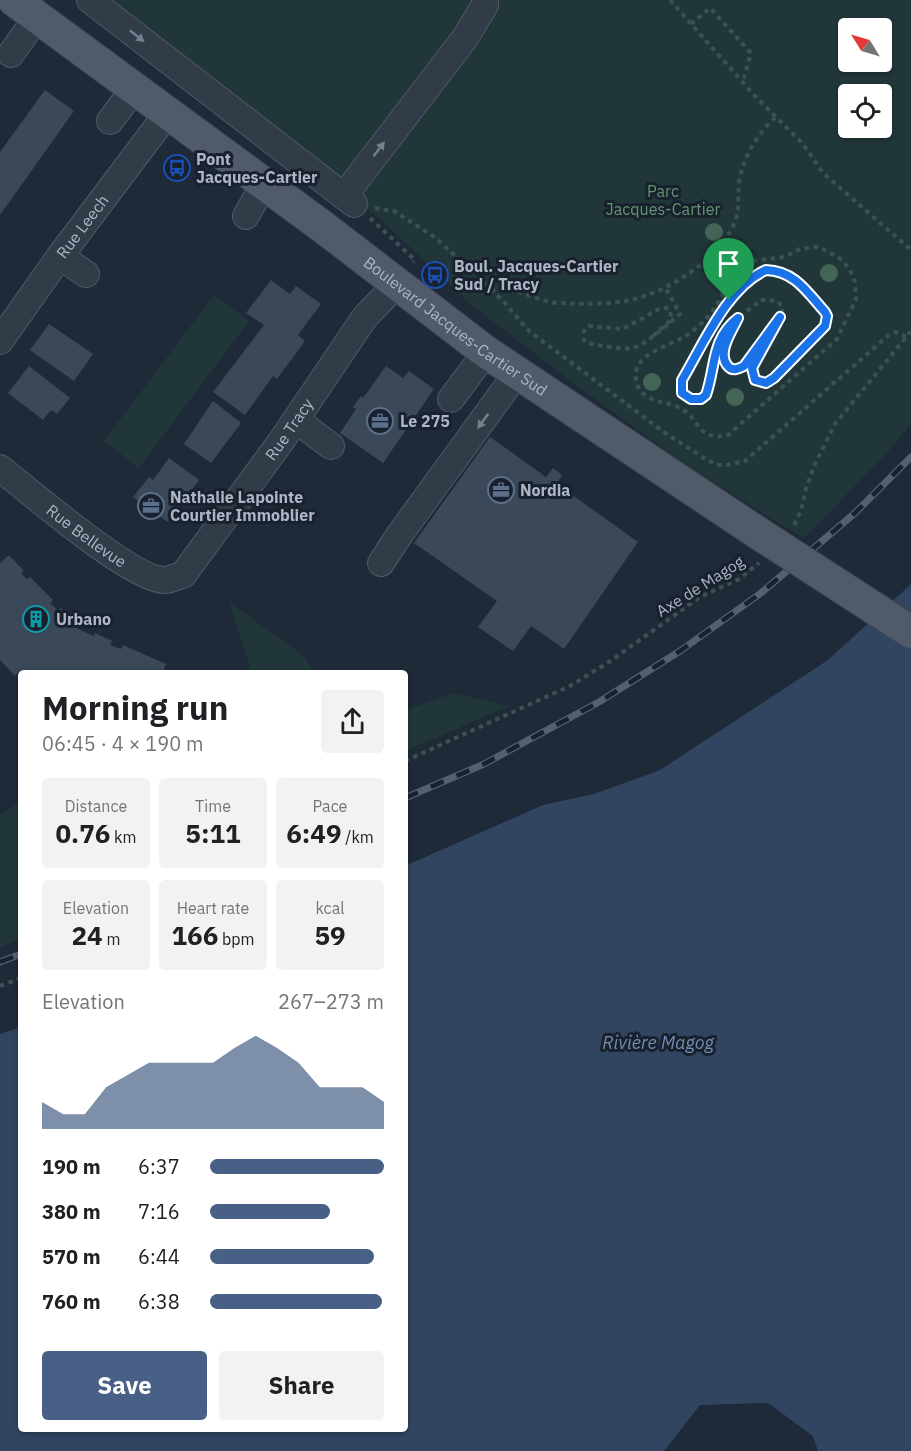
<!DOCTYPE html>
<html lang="en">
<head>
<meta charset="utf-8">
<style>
  :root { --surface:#fff; --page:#f2f2f2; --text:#202124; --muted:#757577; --accent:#486086 }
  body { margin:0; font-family:"IBM Plex Sans",sans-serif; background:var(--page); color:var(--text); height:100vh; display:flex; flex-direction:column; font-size:22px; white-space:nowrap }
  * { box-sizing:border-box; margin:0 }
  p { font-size:20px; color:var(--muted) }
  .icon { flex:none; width:33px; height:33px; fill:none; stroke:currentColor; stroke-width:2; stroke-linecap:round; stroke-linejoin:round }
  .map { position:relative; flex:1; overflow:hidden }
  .drawer { position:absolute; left:18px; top:670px; width:390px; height:762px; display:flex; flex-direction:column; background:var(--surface); border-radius:6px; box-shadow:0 2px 4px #0004 }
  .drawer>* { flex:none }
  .needle { width:39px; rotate:307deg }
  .buttons { position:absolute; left:838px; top:18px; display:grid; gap:12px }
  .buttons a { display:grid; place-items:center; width:54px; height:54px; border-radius:6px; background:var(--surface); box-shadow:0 2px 4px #0004; font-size:30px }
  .pin { position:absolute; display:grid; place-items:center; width:51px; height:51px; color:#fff; margin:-62px -26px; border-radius:50% 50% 50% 0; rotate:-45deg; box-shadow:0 0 6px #0007 }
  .pin .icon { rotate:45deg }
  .round { display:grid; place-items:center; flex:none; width:63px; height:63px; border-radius:6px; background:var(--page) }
  .overview { display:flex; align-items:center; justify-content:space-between; height:102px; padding:0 24px }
  h1 { font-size:33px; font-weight:700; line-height:45px }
  .metrics { display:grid; grid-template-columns:repeat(3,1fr); gap:9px; height:102px; padding:6px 24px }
  .metrics div { display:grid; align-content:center; border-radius:6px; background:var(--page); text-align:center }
  .metrics b { font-size:26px; font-weight:700 }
  .metrics small { font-size:16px; font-weight:400 }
  .metrics p { font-size:16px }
  .chart { height:168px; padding:12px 24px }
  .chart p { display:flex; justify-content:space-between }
  .chart svg { width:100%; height:108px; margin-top:6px; fill:var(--accent); opacity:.7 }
  .action { display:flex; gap:12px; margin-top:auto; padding:12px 24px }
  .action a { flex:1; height:69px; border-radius:6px; background:var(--accent); color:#fff; font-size:24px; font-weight:700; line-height:69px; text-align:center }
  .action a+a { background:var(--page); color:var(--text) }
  ul { padding:0 24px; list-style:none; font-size:20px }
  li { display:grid; grid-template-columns:96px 72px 1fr; align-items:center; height:45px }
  li i { height:15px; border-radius:8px; background:var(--accent) }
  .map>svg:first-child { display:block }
  .green { fill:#213639; fill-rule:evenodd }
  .water { fill:#314560 }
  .building { fill:#3a4858 }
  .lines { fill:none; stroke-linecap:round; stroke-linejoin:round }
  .minor-casing { stroke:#505966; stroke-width:28 }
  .major-casing { stroke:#3c4552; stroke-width:34 }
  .path { stroke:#3b5253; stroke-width:4; stroke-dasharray:4.5 4.5; stroke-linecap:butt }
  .minor { stroke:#323b48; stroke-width:26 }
  .major { stroke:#505a69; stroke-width:32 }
  .rail-casing { stroke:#545f70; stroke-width:7 }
  .rail { stroke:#18212d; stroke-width:4.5; stroke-dasharray:14; stroke-linecap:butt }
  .major-bridge-casing { stroke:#3c4552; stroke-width:34; stroke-linecap:butt }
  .major-bridge { stroke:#505a69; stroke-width:32 }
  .tree { fill:#446556 }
  .oneway { fill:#757f8d }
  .route-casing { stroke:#fff; stroke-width:12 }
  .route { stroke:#1a73e8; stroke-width:8 }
  .labels { text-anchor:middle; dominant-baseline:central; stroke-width:6; stroke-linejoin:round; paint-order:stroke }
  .poi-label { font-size:16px; font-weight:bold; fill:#acb6c5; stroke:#18212d; text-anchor:start }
  .park-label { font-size:16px; fill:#63966f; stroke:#18212d }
  .street-label { font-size:16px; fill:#acb6c5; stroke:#18212d }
  .water-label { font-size:18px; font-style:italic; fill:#738db0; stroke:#18212d }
</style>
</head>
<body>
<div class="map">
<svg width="911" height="1451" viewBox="0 0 911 1451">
  <rect width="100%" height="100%" fill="#1f2a38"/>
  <g class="green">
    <path d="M103 0H911V424L886 454 804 538 692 469 585 392 474 307 379 218ZM849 28H882V62H849ZM849 94H882V128H849Z"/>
    <polygon points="214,295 249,321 139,468 104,441"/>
    <polygon points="229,602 304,656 314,673 245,673 250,665"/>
    <polygon points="454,693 509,706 405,751 405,710"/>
    <polygon points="21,800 21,938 0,948 0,815"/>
  </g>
  <polygon class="water" points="911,584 911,1451 818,1451 813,1436 768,1403 700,1405 664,1451 0,1451 0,1034 21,1027 21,1430 405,1430 405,866 543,805 594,794 660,770 828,660"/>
  <g class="building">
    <polygon points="45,90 74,111 0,215 0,152"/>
    <polygon points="271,280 290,294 296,286 321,304 298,335 305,341 277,379 273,376 245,415 213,392 264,325 246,313"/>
    <polygon points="49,324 93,354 74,381 30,350"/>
    <polygon points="29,366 70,398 57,414 51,410 43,420 8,393"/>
    <polygon points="386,366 403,378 409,371 434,389 383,463 340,433 356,409 353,407 361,396 363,398"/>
    <polygon points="213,401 241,423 211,463 184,444"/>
    <polygon points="490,437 546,477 553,468 562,475 557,484 638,542 564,649 531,626 513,651 478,627 497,601 414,543"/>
    <polygon points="169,458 199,480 168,522 133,497 149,477 153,480"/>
    <polygon points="9,555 24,571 21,573 27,579 30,577 53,600 50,603 58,611 61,608 79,627 78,629 94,636 95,633 112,641 110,645 121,649 123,645 166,664 162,674 21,674 21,677 17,673 15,676 0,660 0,563"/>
  </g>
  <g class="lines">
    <defs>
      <g id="minor">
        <polyline points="90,0 354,204"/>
        <polyline points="11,54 37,17"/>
        <polyline points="110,121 134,89"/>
        <polyline points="344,196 465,38 485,5 485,0"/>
        <polyline points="246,216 264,184"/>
        <polyline points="60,256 86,274"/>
        <path id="s1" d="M0 341 60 256 167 114"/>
        <polyline points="451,399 486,352"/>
        <polyline points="296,420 331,446"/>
        <path id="s2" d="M0 468C29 491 133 581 165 580 170 580 177 576 183 575L282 440 365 317 397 284"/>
        <polyline points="381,563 400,534 517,373"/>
      </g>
      <g id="major">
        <path id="s3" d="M14 0 323 227 486 352 755 531"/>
      </g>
    </defs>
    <use href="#minor" class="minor-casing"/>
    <use href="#major" class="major-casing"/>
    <g class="path">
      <polyline points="670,0 754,95 803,144 823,173 911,250"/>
      <polyline points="691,24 710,8 751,53 743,81"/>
      <polyline points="375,208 394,211 436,238 503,301 529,331 665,433 707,460 717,465 727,465 745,461 890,334 895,332 907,337"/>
      <polyline points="370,218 415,260 413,262"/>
      <path d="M723 241 752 261 785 257 800 249 816 247 827 251 842 260 850 270 855 282 856 299 837 339 728 435C697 442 700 418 680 408 669 402 655 403 645 395 640 392 637 386 636 380 631 355 668 346 684 337 691 333 699 326 705 320 717 309 734 272 744 256"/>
      <path d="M491 290C499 290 507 289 514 291 528 294 544 302 558 303 583 304 611 305 635 299 673 289 727 254 737 215 739 204 738 194 739 183 742 158 758 133 776 117"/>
      <path d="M729 300C738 292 746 281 756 274 783 255 810 295 825 312L827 316 825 326 774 378C766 383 759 385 753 376L752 368 783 309 778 301 761 300C748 311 731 321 722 335 712 350 712 378 706 395L701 399 691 400 682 393V380L752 261"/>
      <path d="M737 321C732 332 713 361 731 369 736 371 741 368 745 365 755 356 763 341 771 330"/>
      <path d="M653 336 670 321 671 311 666 308 659 309 623 329 589 326C583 330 581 335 585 342 594 345 624 350 633 348 648 343 668 324 680 314L665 287"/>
      <polyline points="794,525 801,511 805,492 814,466 835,424 911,331"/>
      <polyline points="405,761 570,686 609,662 700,597 739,579 759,563"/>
      <polyline points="0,986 21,978"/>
    </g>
    <use href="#minor" class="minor"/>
    <use href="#major" class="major"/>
    <defs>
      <g id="rail">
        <polyline points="405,798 484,764 599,702 680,651 761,593 855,513 911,457"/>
        <polyline points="0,962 21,954"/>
      </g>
    </defs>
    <use href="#rail" class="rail-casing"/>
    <use href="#rail" class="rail"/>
    <defs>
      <polyline id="major-bridge" points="755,531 911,632"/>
    </defs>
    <use href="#major-bridge" class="major-bridge-casing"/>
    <use href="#major-bridge" class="major-bridge"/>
  </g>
  <g class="tree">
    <circle cx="714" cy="232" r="9"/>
    <circle cx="829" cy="273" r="9"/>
    <circle cx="652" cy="382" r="9"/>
    <circle cx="735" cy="397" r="9"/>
  </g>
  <defs><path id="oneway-solid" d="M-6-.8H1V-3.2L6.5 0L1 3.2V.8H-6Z" transform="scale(1.5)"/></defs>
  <g class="oneway">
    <use href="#oneway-solid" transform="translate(137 36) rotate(38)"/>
    <use href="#oneway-solid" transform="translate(379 149) rotate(-53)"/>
    <use href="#oneway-solid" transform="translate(483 421) rotate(126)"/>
  </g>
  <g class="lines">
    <defs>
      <path id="route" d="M766 270C795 271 807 292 825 312L827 316 825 326 774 378 766 383 755 380 752 368 780 317 744 366C738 369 732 372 727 365 717 352 732 331 738 318 711 339 716 366 706 395L701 399H691L682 393V380C703 345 727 287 766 270Z"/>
    </defs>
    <use href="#route" class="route-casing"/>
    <use href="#route" class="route"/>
  </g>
  <defs>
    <symbol id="bus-ring" viewBox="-11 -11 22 22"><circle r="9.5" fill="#18212d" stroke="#1a4fb4" stroke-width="1.5"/><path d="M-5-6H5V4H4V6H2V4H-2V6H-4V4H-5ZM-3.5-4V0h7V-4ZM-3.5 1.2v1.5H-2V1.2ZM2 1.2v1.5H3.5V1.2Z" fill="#1a4fb4"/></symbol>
    <symbol id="office-ring" viewBox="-11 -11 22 22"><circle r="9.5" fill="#18212d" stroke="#5c6f8a" stroke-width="1.5"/><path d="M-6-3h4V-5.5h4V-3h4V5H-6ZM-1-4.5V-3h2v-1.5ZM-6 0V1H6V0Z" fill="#5c6f8a"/></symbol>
    <symbol id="building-ring" viewBox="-11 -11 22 22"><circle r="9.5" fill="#18212d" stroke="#0f9aa8" stroke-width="1.5"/><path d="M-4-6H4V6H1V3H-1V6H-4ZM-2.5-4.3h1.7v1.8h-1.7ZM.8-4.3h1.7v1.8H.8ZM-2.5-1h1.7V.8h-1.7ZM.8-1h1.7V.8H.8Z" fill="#0f9aa8"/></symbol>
  </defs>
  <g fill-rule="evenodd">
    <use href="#bus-ring" x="162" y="153" width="30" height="30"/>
    <use href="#bus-ring" x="420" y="260" width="30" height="30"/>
    <use href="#office-ring" x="365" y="406" width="30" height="30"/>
    <use href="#office-ring" x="486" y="475" width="30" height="30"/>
    <use href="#office-ring" x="136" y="491" width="30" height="30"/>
    <use href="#building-ring" x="21" y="604" width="30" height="30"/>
  </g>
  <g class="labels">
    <g class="poi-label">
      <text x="196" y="159">Pont<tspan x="196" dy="18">Jacques-Cartier</tspan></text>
      <text x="454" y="266">Boul. Jacques-Cartier<tspan x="454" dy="18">Sud / Tracy</tspan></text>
      <text x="400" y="421">Le 275</text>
      <text x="520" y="490">Nordia</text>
      <text x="170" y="497">Nathalie Lapointe<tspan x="170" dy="18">Courtier Immoblier</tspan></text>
      <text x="56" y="619">Urbano</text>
    </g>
    <g class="park-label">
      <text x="663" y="191">Parc<tspan x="663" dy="18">Jacques-Cartier</tspan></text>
    </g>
    <g class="street-label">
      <text stroke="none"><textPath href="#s1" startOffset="141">Rue Leech</textPath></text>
      <text stroke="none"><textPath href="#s3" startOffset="549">Boulevard Jacques-Cartier Sud</textPath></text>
      <text stroke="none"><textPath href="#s2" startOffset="400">Rue Tracy</textPath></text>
      <text stroke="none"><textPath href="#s2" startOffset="110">Rue Bellevue</textPath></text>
      <text transform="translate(700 586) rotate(-32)">Axe de Magog</text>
    </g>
    <g class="water-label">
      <text x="658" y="1042">Rivière Magog</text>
    </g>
  </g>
</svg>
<div class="buttons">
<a><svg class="needle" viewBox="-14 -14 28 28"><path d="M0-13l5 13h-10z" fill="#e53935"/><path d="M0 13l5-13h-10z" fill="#757577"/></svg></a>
<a><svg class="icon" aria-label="locate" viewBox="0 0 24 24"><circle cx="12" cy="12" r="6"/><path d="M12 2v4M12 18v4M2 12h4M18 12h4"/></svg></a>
</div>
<div class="pin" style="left:729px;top:300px;background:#1e9e55"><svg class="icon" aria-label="arrive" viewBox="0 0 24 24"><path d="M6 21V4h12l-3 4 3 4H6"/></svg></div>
<section class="drawer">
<div class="overview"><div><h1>Morning run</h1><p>06:45 · 4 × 190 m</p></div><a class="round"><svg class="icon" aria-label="share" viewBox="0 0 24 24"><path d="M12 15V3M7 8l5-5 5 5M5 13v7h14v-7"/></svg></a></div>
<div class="metrics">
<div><p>Distance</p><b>0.76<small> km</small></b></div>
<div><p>Time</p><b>5:11</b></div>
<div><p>Pace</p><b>6:49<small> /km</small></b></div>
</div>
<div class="metrics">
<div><p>Elevation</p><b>24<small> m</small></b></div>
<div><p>Heart rate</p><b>166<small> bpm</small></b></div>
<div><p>kcal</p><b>59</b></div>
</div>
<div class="chart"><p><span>Elevation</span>267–273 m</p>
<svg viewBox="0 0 160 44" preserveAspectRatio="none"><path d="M0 44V33L10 38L20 38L30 27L40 22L50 17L60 17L70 17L80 17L90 11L100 6L110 11L120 17L130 27L140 27L150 27L160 33V44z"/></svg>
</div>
<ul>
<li><b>190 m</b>6:37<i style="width:100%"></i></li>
<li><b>380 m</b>7:16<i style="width:69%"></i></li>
<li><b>570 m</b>6:44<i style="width:94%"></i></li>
<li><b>760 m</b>6:38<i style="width:99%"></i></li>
</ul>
<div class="action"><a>Save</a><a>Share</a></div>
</section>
</div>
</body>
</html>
